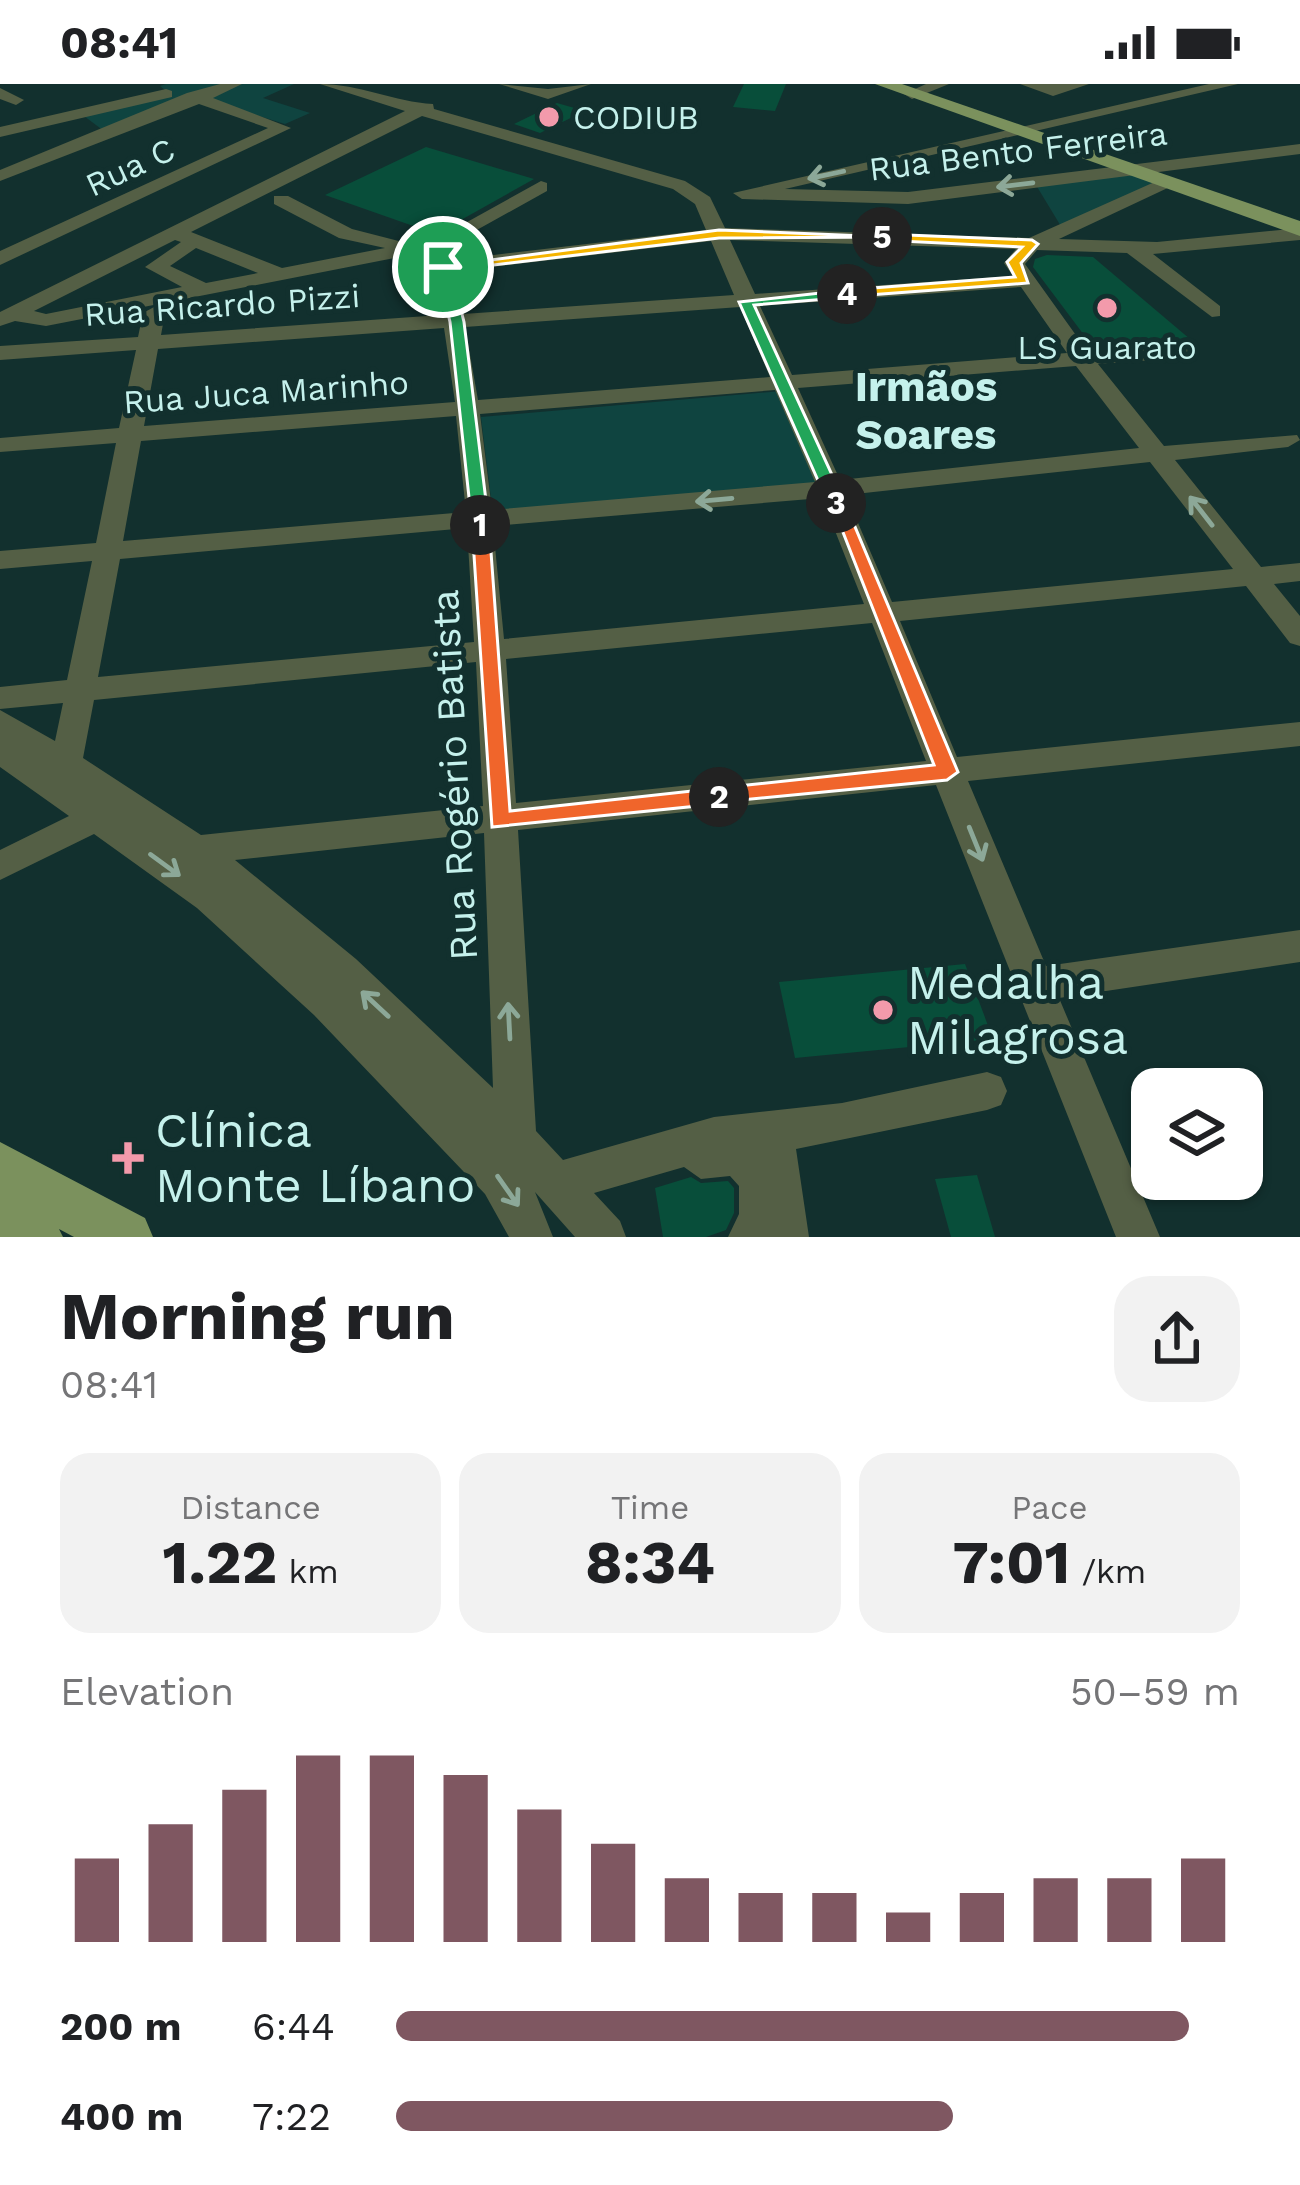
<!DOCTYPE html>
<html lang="en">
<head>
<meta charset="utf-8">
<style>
  :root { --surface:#fff; --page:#f2f2f2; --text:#202124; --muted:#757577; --accent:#7f5761 }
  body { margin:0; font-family:"Work Sans",sans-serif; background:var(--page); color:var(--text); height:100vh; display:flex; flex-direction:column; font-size:45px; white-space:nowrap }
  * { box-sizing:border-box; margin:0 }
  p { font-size:39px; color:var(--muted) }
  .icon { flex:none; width:66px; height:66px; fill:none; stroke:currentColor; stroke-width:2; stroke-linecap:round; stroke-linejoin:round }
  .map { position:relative; height:1153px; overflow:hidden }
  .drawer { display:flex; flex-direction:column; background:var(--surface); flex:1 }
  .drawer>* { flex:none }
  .tools { position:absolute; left:1131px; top:984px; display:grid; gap:24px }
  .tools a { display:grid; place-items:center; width:132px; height:132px; border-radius:24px; background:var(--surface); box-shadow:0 3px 9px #0004; font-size:60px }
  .pin { position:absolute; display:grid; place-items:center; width:102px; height:102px; color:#fff; margin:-51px; border:6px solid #fff; border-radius:50%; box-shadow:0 3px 12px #0007 }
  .km { position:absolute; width:60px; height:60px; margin:-30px; border-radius:50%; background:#222; color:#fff; font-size:33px; line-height:60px; text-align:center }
  .round { display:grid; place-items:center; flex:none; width:126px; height:126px; border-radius:36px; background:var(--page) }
  .headline { display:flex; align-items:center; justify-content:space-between; height:204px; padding:0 60px }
  h1 { font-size:66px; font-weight:700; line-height:90px }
  .stats { display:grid; grid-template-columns:repeat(3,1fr); gap:18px; height:204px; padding:12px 60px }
  .stats div { display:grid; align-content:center; border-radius:30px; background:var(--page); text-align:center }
  .stats b { font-size:60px; font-weight:700 }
  .stats small { font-size:33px; font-weight:400 }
  .stats p { font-size:33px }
  .chart { height:336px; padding:24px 60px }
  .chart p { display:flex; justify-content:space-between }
  .chart svg { width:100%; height:216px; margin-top:12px; stroke:var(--accent); stroke-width:6 }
  ul { padding:0 60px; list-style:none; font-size:39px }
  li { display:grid; grid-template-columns:192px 144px 1fr; align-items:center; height:90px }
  li i { height:30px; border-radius:15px; background:var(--accent) }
  .status { display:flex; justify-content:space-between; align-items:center; height:84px; padding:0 60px; background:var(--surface); direction:ltr }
  .status svg { height:33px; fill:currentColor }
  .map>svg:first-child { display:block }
  .green { fill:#0f4440 }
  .building { fill:#084e3a }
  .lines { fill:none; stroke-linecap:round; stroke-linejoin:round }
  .minor { fill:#545f45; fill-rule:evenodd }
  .major { fill:#7b915d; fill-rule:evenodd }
  .oneway { stroke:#8ca898 }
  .split-1 { fill:#22a559; stroke:#fff; stroke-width:3 }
  .split-2 { fill:#f0652b; stroke:#fff; stroke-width:3 }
  .split-3 { fill:#f0652b; stroke:#fff; stroke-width:3 }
  .split-4 { fill:#22a559; stroke:#fff; stroke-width:3 }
  .split-5 { fill:#f5b400; stroke:#fff; stroke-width:3 }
  .split-6 { fill:#f5b400; stroke:#fff; stroke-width:3 }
  .poi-dot { fill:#f39aab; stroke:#12302e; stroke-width:4.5 }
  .labels { text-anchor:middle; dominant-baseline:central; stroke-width:10; stroke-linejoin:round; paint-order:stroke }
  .far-poi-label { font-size:33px; fill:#c5f1ec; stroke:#12302e; text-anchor:start }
  .far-street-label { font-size:33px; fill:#c5f1ec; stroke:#12302e }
  .street-label { font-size:39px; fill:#c5f1ec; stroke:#12302e }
  .far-district-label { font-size:42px; font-weight:bold; fill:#c5f1ec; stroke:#12302e }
  .near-poi-label { font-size:48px; fill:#c5f1ec; stroke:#12302e; text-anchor:start }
</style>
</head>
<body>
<div class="status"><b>08:41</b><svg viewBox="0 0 49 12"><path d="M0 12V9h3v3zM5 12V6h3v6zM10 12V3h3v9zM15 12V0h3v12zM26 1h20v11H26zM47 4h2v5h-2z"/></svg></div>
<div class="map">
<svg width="1300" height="1153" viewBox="0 0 1300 1153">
  <rect width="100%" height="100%" fill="#12302e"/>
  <g class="green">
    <polygon points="166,0 294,0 263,14 310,29 285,40 204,15 104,47 84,32 166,7 160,2"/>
    <polygon points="1133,88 1161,97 1062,144 1036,101"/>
    <polygon points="782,307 822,398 493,430 481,333"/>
  </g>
  <g class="building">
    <polygon points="744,0 786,0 775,27 733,23"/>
    <polygon points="557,19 585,27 540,49 514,40"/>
    <polygon points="426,63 534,95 436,150 325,111"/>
    <polygon points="1047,171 1093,173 1197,261 1093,263 1033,183 1035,175"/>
    <polygon points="965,880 993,955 795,974 779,898"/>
    <polygon points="977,1091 995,1153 951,1153 935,1095"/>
    <polygon points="691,1093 701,1099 728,1097 734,1104 734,1129 726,1146 706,1153 663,1153 655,1104"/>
  </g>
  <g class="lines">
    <g class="minor">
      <polygon points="220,0 242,0 213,14 291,44 0,181 0,167 268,44 199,20 0,97 0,86 187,9"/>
      <path d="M320 0C359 0 395 18 433 20L434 25 685 97 710 113 725 144 1029 154 1168 92 1177 97 1174 101 1059 155 1157 158 1300 144V156L1153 170 1220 222V232L1212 233 1127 169 1037 166 1025 180 1088 268 1190 262V272L1182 274 1098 280 1164 362 1297 351 1300 356 1288 363 1175 376 1261 483 1300 479V497L1274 500 1300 532V562L1290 559 1246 502 900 537 957 673 1300 638V662L968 697 1046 882 1300 846V878L1059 914 1160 1153H1116L936 701 518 746 536 1047 563 1076 714 1033 842 1019 987 988 1001 993 1007 1007 1001 1021 987 1026 796 1065 809 1153H728L739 1130V1102L730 1092 701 1095 684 1083 594 1109 620 1137 626 1153H575L535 1108 553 1153H509L485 1110 314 931 197 824 94 750 0 796V766L69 732 0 683V626L55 657 63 619 0 625V603L67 596 92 477 0 485V467L96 459 116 359 0 368V354L119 344 136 266 0 276V262L138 253 143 229 154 223 165 229 161 251 441 231 420 169 46 242 15 237 0 242V228L405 27ZM422 32 673 105 695 120 706 146 443 177 439 167 547 107V99L541 97 422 163 352 145 288 112H274V120L339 154 385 164 282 184 191 148ZM175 156 181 158 145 183 182 203 46 230 34 227ZM730 156 1016 165 1004 179 1013 192 755 210ZM711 157 734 211 463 230 449 188ZM196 164 258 189 206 199 170 182ZM1021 203 1067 269 792 291 760 222ZM740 223 770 293 478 316 465 243ZM444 244 455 318 144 342 158 265ZM1076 282 1139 364 840 396 798 304ZM775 306 815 398 492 426 480 330ZM456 332 466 428 123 457 141 357ZM1150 378 1233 485 892 518 846 411ZM822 414 864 520 504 555 493 442ZM467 444 474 558 98 593 120 475ZM872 539 926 677 516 719 506 575ZM476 578 483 722 201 751 83 674 94 616ZM484 749 493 1004 356 875 235 776Z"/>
      <polygon points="499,0 548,5 591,0 548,15"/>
      <polygon points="926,0 949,0 912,15 904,10"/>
      <polygon points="1020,0 1089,0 1053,12"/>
      <polygon points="1209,0 1238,0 785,105 908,108 1300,60 1300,70 908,120 742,115 733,109"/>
      <polygon points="0,4 24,16 16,21 0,15"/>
      <polygon points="166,5 172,7 172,13 0,53 0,43"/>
    </g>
    <g class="major">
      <polygon points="875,0 902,0 1300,137 1300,152"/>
      <polygon points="0,1058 145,1134 153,1153 74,1153 59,1145 63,1153 0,1153"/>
    </g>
  </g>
  <defs><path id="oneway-shaft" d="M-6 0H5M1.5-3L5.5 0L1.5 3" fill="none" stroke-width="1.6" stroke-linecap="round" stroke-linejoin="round" transform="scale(3)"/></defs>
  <g class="oneway">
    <use href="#oneway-shaft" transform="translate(826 91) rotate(168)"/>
    <use href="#oneway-shaft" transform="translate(1015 101) rotate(173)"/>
    <use href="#oneway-shaft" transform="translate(714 416) rotate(175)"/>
    <use href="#oneway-shaft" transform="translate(1201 427) rotate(-128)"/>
    <use href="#oneway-shaft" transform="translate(976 760) rotate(68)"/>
    <use href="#oneway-shaft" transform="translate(165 781) rotate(36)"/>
    <use href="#oneway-shaft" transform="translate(375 920) rotate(-137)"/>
    <use href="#oneway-shaft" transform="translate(509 937) rotate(-93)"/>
    <use href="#oneway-shaft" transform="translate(508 1107) rotate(55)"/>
  </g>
  <polygon class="split-1" points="443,179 450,183 464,238 489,441 480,446 472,441 450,238 437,183"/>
  <polygon class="split-2" points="480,435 489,441 510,727 719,704 730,713 727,719 492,743 472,441"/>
  <polygon class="split-3" points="830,415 845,419 958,688 947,696 711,719 708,713 719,704 934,681"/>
  <polygon class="split-4" points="847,206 852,213 754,221 845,419 836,424 828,419 739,218"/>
  <polygon class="split-5" points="882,150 1032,156 1038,160 1021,179 1028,199 842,213 847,206 1015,193 1007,178 1022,163 878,156"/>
  <polygon class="split-6" points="719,146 889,153 719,154 443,187 437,183"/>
  <g class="poi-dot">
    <circle cx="549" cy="33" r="12"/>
    <circle cx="1107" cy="224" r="12"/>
    <circle cx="883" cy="926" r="12"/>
    <path d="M122 1056h12v12h12v12h-12v12h-12v-12h-12v-12h12z"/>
  </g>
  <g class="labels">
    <g class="far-poi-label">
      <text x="573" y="33">CODIUB</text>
      <text x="1107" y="263" text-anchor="middle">LS Guarato</text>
    </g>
    <g class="far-street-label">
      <text transform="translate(1018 67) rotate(-7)">Rua Bento Ferreira</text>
      <text transform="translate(130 83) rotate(-25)">Rua C</text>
      <text transform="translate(222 221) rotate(-4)">Rua Ricardo Pizzi</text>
      <text transform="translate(266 308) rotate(-4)">Rua Juca Marinho</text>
    </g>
    <g class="street-label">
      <text transform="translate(454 691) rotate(-93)">Rua Rogério Batista</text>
    </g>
    <g class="far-district-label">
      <text x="926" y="302">Irmãos<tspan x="926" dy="48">Soares</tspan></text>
    </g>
    <g class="near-poi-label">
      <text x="907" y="898">Medalha<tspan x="907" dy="55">Milagrosa</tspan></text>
      <text x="155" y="1046">Clínica<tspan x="155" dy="55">Monte Líbano</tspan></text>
    </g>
  </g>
</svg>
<div class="tools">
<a><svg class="icon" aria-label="layers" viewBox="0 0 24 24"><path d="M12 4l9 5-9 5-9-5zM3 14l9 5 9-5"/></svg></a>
</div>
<div class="pin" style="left:443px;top:183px;background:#1e9e55"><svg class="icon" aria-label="arrive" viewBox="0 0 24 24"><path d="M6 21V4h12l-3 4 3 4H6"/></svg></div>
<b class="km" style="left:480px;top:441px">1</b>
<b class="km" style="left:719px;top:713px">2</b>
<b class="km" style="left:836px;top:419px">3</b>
<b class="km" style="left:847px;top:210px">4</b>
<b class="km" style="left:882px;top:153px">5</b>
</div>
<section class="drawer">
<div class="headline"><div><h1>Morning run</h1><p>08:41</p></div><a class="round"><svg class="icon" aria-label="share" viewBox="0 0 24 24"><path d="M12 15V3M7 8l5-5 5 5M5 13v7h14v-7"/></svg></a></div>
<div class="stats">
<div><p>Distance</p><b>1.22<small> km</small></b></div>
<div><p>Time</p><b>8:34</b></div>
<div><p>Pace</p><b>7:01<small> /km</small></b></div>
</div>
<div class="chart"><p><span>Elevation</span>50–59 m</p>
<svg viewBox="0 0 160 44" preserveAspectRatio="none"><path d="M5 44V27M15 44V20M25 44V13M35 44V6M45 44V6M55 44V10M65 44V17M75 44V24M85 44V31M95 44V34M105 44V34M115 44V38M125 44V34M135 44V31M145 44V31M155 44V27"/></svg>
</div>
<ul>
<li><b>200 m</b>6:44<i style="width:94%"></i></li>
<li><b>400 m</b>7:22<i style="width:66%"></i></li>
</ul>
</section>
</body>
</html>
